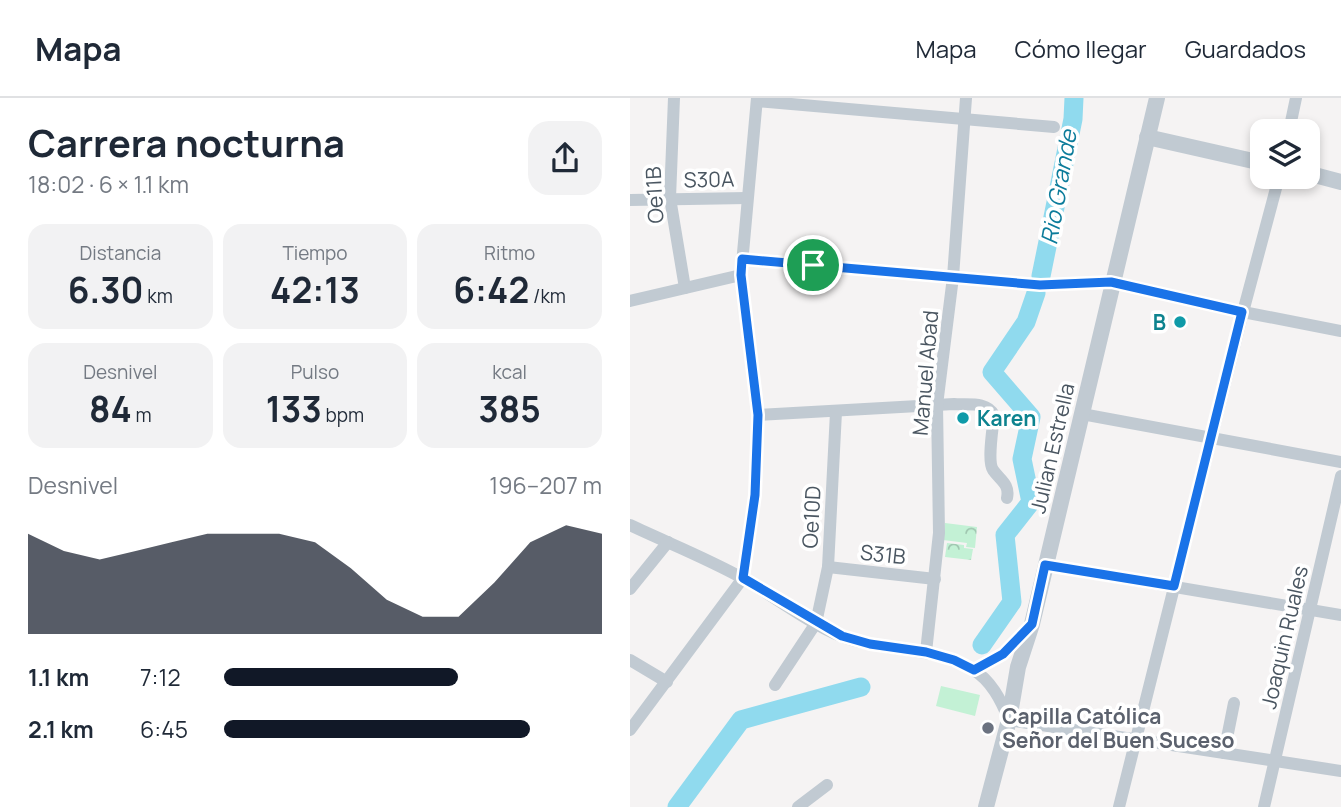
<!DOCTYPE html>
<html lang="es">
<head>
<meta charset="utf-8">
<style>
  :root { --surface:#fff; --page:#f2f2f3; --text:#1f2937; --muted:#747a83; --line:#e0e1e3; --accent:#111827 }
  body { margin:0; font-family:Manrope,sans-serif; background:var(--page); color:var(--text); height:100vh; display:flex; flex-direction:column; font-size:26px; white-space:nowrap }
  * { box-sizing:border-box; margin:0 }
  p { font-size:23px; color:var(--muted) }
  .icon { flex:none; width:38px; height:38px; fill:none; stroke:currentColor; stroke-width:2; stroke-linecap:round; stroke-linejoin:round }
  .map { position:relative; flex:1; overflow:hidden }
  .side { display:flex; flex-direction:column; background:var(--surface); width:630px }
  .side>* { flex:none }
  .buttons { position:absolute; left:620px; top:21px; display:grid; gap:14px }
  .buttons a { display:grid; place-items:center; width:70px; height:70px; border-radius:14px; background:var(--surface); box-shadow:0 4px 10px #0003; font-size:35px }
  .pin { position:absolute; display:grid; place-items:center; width:60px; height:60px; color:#fff; margin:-30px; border:4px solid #fff; border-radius:50%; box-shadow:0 2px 7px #0007 }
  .round { display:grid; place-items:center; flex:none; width:74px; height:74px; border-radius:21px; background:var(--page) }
  .summary { display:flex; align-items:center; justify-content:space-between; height:119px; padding:0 28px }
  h1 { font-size:38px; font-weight:700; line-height:52px }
  .metrics { display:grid; grid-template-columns:repeat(3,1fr); gap:10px; height:119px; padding:7px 28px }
  .metrics div { display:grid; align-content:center; border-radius:18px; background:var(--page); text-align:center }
  .metrics b { font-size:35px; font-weight:700 }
  .metrics small { font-size:19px; font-weight:400 }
  .metrics p { font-size:19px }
  .chart { height:196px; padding:14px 28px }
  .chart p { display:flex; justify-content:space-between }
  .chart svg { width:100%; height:126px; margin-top:7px; fill:var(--accent); opacity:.7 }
  ul { padding:0 28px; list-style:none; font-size:23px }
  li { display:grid; grid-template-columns:112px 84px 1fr; align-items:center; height:52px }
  li i { height:18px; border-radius:9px; background:var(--accent) }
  header { display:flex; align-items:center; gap:42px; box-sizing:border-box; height:98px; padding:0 35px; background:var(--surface); border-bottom:2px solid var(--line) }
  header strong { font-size:33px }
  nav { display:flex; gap:38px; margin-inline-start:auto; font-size:24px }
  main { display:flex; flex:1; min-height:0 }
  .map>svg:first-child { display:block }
  .grass { fill:#c3f1d5 }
  .forest { fill:url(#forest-crowns) }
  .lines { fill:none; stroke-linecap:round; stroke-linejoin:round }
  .river { stroke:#90daee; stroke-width:19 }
  .minor { stroke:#c1cad2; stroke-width:12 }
  .tertiary { stroke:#c1cad2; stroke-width:16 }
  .route-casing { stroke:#fff; stroke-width:14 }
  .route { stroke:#1a73e8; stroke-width:9 }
  .culture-dot { fill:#0f9aa8; stroke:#fff; stroke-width:2.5 }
  .worship-dot { fill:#6b7280; stroke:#fff; stroke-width:2.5 }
  .labels { text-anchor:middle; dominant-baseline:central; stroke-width:7; stroke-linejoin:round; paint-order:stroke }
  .street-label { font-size:21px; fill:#4a5661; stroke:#fff }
  .culture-label { font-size:21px; font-weight:bold; fill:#0d838f; stroke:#fff; text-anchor:end }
  .worship-label { font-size:21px; font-weight:bold; fill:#5b616d; stroke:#fff; text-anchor:start }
  .water-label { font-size:23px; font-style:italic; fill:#0c7c9b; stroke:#fff }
</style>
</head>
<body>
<header>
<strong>Mapa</strong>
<nav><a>Mapa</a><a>Cómo llegar</a><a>Guardados</a></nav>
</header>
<main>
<section class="side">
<div class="summary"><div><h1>Carrera nocturna</h1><p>18:02 · 6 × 1.1 km</p></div><a class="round"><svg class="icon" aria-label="share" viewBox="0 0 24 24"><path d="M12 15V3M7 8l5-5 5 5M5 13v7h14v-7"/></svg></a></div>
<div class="metrics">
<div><p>Distancia</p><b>6.30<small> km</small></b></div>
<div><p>Tiempo</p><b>42:13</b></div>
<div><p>Ritmo</p><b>6:42<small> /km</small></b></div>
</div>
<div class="metrics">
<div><p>Desnivel</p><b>84<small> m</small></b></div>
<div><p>Pulso</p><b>133<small> bpm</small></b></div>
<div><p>kcal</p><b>385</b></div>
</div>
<div class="chart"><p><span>Desnivel</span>196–207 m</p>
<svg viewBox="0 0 160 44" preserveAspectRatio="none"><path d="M0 44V9L10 15L20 18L30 15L40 12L50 9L60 9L70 9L80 12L90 21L100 32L110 38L120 38L130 26L140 12L150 6L160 9V44z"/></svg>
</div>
<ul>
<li><b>1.1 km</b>7:12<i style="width:62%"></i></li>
<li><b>2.1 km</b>6:45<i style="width:81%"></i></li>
</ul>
</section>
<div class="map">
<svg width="711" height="709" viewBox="0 0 711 709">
  <defs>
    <pattern id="forest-crowns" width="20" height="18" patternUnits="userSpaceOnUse" patternTransform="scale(1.75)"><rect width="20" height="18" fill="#c3f1d5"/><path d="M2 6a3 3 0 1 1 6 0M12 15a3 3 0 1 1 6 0" fill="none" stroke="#a0c6b0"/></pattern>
  </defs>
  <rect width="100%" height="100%" fill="#f5f3f3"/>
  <polygon class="grass" points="311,588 350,597 345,618 306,608"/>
  <g class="forest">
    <polygon points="315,425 347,429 345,450 336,449 337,445 313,442"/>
    <polygon points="317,445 334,447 334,450 343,451 341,462 315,459"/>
  </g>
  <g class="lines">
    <g class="river">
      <polyline points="411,178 443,21 444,0"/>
      <polyline points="352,547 382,504 375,437 401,404 392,361 401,319 362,274 396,224 406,195"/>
      <polyline points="47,709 111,622 231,589"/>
    </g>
    <g class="minor">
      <polyline points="44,0 40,100 55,190"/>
      <polyline points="127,3 424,29"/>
      <polyline points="659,33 666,0"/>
      <polyline points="0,102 117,100"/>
      <polyline points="112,161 410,187 481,184 613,214 711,233"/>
      <polyline points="0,203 111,177"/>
      <polyline points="452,316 711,364"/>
      <path d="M128 317 324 306C338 307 357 303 364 317 363 330 357 363 363 372 370 382 380 386 377 400"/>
      <path d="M0 427C38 445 79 461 116 482 146 500 182 527 213 539 255 554 302 548 342 571 361 582 371 602 379 622L711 673"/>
      <polyline points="415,467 711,517"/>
      <polyline points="198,469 305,481"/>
      <polyline points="0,491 38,444"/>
      <polyline points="296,554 309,435 307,307 323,179 336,0"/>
      <polyline points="0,562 37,584"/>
      <polyline points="344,572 373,556 399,529"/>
      <polyline points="145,587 186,525 198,469 206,314"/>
      <polyline points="0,632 113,480 125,396 128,317 111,177 127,0"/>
      <polyline points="594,655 604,605"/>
      <polyline points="168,709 197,687"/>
      <polyline points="489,709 613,214 649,79"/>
      <polyline points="634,709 711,378"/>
    </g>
    <g class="tertiary">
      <polyline points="517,39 632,65"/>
      <polyline points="677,75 711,84"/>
      <polyline points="356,709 379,622 388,569 402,526 527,0"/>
    </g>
  </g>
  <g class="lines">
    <defs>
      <polygon id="route" points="112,161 410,187 481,184 612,214 544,488 415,467 402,526 373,556 344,572 324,562 296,554 240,546 212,538 113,480 125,397 128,317 111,177"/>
    </defs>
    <use href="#route" class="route-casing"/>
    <use href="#route" class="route"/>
  </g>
  <g class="culture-dot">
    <circle cx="550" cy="224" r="7"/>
    <circle cx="333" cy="320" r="7"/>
  </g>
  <circle class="worship-dot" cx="358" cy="630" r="7"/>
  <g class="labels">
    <g class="street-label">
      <text transform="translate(79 81) rotate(-1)">S30A</text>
      <text transform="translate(24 97) rotate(-93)">Oe11B</text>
      <text transform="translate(295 275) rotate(-85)">Manuel Abad</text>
      <text transform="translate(422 350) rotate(-77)">Julian Estrella</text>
      <text transform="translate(181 419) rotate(-87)">Oe10D</text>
      <text transform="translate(253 456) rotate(6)">S31B</text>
      <text transform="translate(654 539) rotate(-77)">Joaquin Ruales</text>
    </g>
    <g class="culture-label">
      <text x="536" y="224">B</text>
      <text x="347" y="320" text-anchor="start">Karen</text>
    </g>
    <g class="worship-label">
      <text x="372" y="618">Capilla Católica<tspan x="372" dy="24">Señor del Buen Suceso</tspan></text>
    </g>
    <g class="water-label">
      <text transform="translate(428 89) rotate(-80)">Rio Grande</text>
    </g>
  </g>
</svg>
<div class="buttons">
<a><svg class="icon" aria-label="layers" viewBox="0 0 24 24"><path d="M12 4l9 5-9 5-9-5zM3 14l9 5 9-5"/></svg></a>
</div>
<div class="pin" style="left:183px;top:167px;background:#1e9e55"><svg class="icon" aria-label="arrive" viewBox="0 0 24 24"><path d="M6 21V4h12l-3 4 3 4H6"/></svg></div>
</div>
</main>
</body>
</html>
